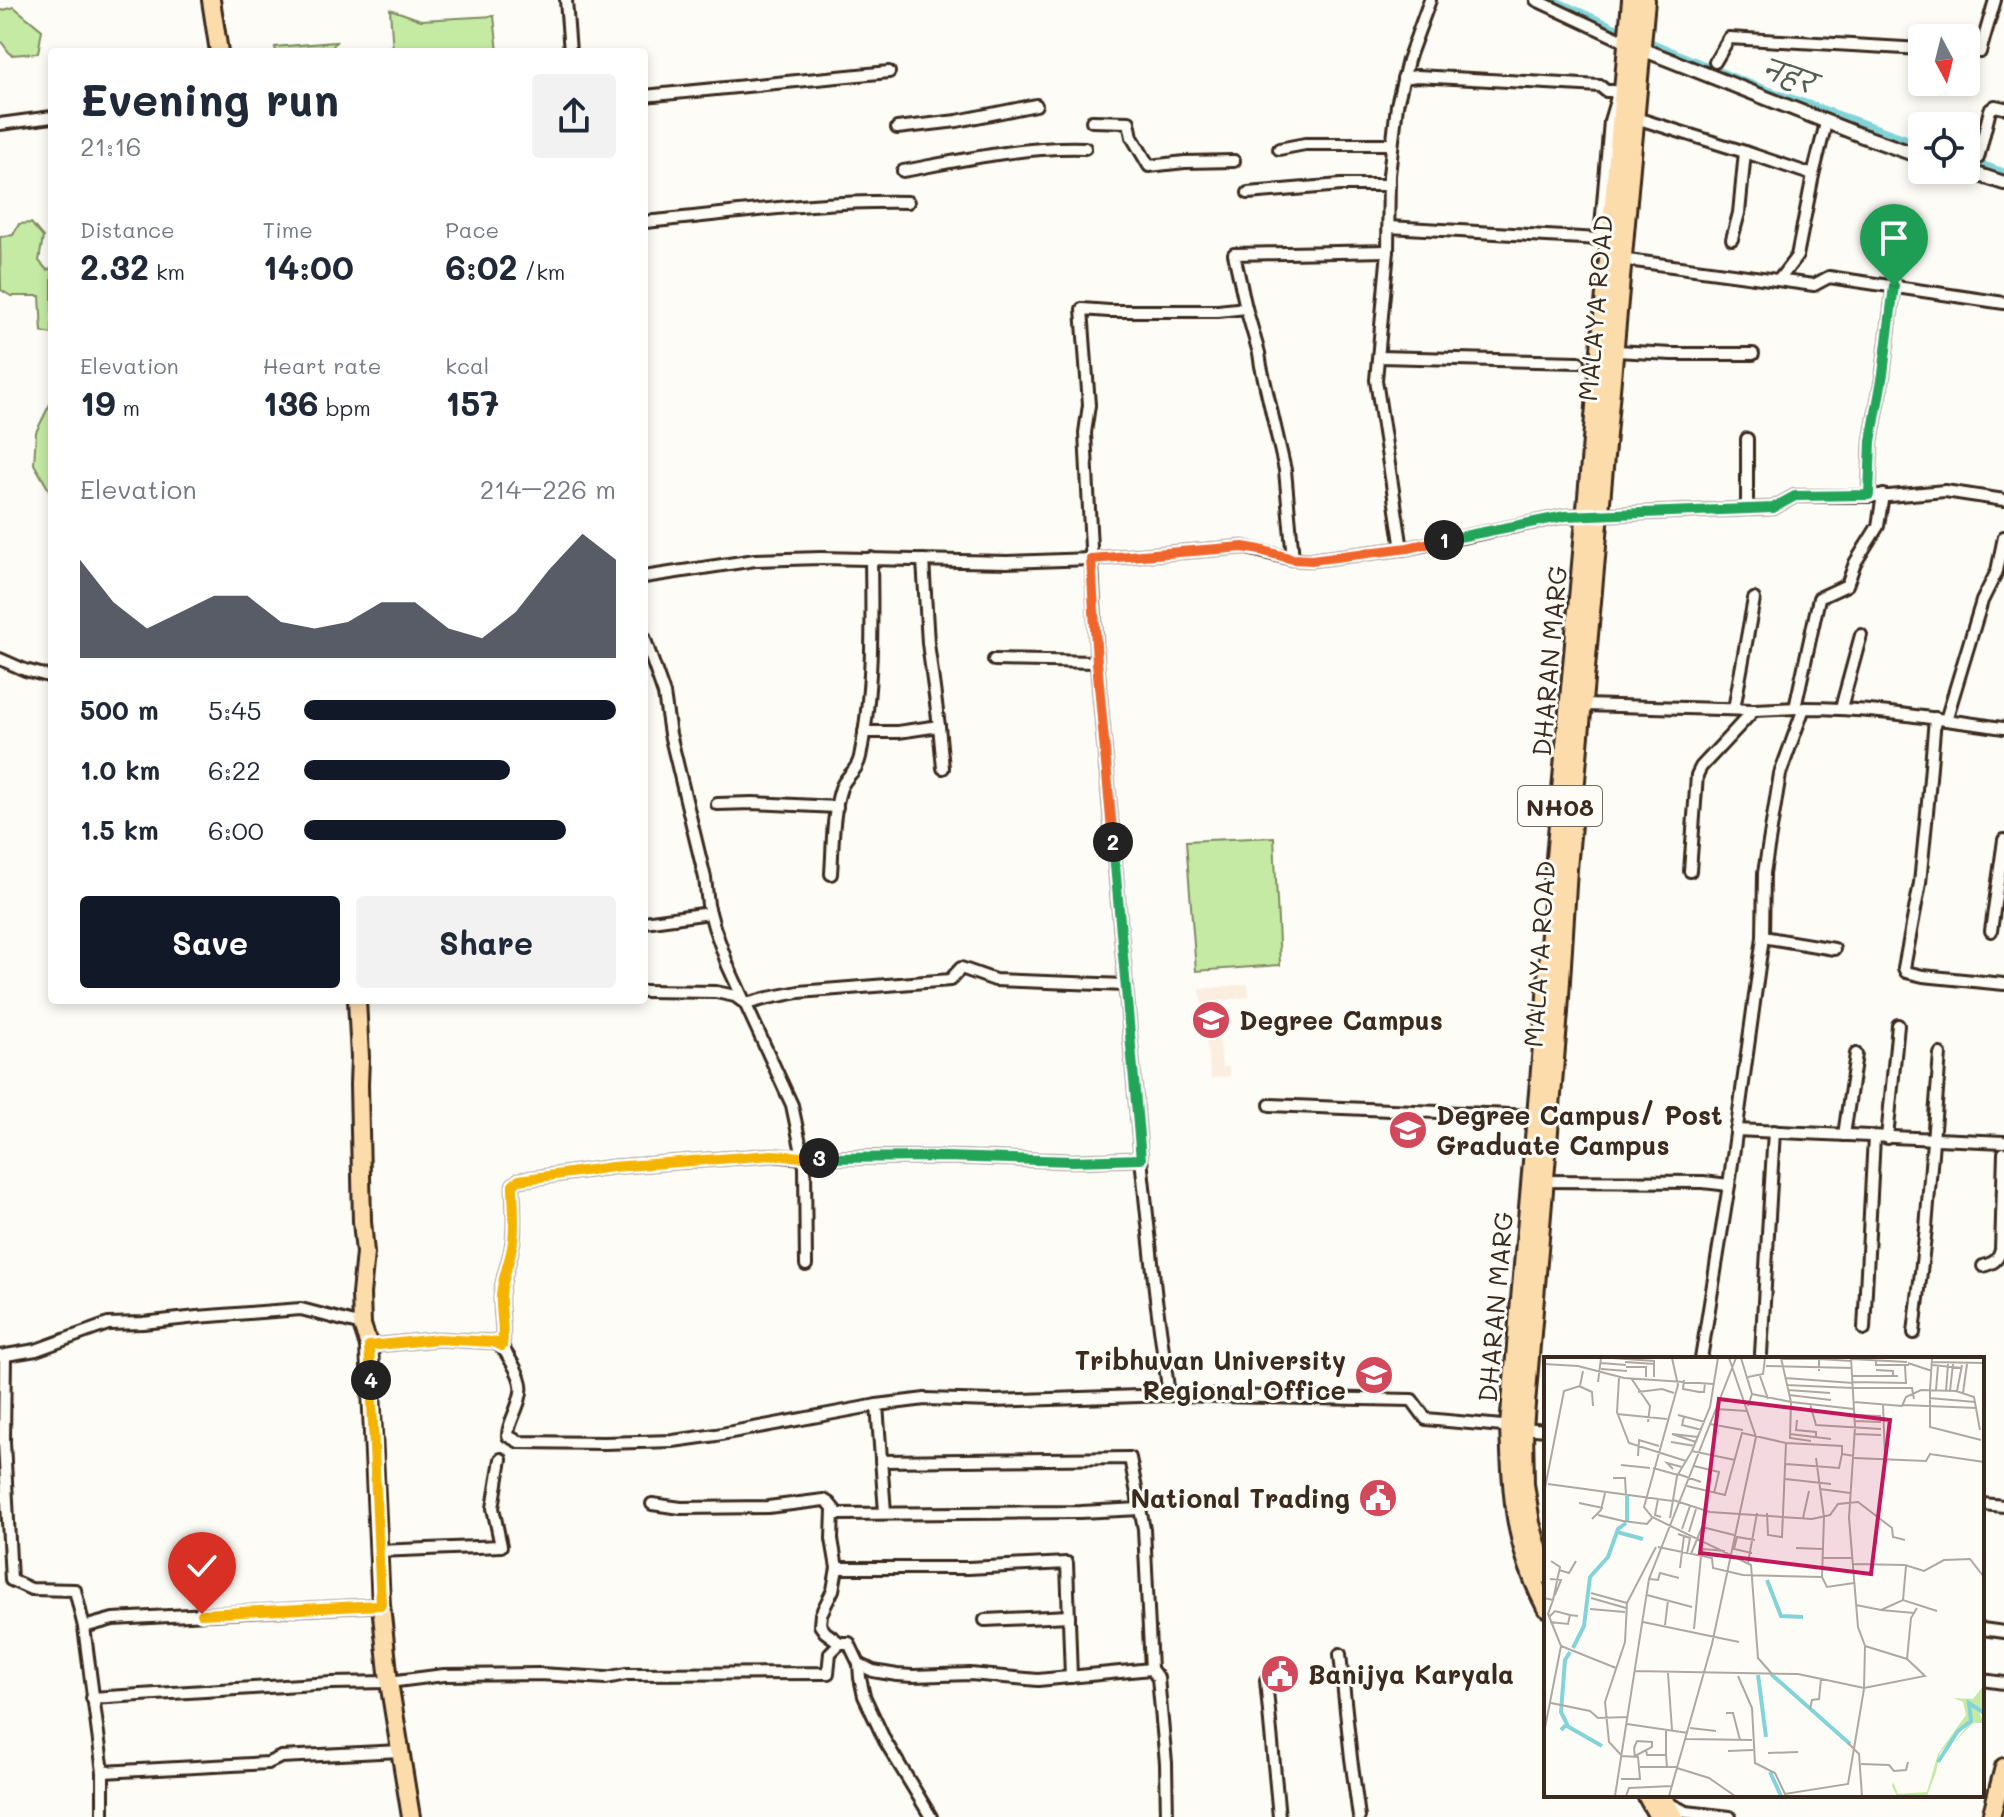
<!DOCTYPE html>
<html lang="en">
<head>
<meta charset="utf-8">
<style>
  :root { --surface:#fff; --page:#f2f2f3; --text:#1f2937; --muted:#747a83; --accent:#111827 }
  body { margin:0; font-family:Mali,"Playpen Sans Deva",sans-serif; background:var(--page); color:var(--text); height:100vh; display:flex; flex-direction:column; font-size:30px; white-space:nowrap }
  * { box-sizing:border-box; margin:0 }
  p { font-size:26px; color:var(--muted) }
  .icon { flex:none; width:44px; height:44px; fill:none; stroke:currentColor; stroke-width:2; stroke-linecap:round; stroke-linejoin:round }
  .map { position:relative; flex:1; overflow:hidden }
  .panel { position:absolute; left:48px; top:48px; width:600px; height:956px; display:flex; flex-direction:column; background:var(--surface); border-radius:8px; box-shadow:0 4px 12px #0003 }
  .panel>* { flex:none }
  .needle { width:52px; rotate:173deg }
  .fabs { position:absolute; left:1908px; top:24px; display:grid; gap:16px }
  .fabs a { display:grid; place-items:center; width:72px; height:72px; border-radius:8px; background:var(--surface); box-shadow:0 4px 12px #0003; font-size:40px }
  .pin { position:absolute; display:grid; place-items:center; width:68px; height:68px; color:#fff; margin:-82px -34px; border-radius:50% 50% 50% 0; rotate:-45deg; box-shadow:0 0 8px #0007 }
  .pin .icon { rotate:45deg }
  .km { position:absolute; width:40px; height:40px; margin:-20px; border-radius:50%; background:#222; color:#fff; font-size:22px; line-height:40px; text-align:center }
  .round { display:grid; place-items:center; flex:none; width:84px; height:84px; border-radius:8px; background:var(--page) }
  .overview { display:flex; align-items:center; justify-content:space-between; height:136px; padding:0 32px }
  h1 { font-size:44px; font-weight:700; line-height:60px }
  .stats { display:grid; grid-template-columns:repeat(3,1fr); gap:12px; height:136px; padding:8px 32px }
  .stats div { display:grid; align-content:center }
  .stats b { font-size:34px; font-weight:700 }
  .stats small { font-size:22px; font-weight:400 }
  .stats p { font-size:22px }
  .chart { height:224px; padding:16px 32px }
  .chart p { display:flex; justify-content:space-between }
  .chart svg { width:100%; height:144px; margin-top:8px; fill:var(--accent); opacity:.7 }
  .cta { display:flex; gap:16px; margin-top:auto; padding:16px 32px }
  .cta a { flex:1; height:92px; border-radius:8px; background:var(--accent); color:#fff; font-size:32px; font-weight:700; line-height:92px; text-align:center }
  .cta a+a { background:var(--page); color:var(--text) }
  ul { padding:0 32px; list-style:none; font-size:26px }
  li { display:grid; grid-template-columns:128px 96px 1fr; align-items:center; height:60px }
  li i { height:20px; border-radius:10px; background:var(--accent) }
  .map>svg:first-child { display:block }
  .built { fill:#fbeedf }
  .green { fill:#c4eaa4; stroke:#808a61; stroke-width:2 }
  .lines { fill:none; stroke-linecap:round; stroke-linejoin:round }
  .canal { stroke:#83d4d9; stroke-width:9 }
  .minor-casing { stroke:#3b2a1e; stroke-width:16 }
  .tertiary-casing { stroke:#3b2a1e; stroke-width:18 }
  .primary-casing { stroke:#3b2a1e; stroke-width:22 }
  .minor { stroke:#fdfcf7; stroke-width:10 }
  .tertiary { stroke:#fdfcf7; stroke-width:12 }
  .primary { stroke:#fddcac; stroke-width:16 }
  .split-1-casing { stroke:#fff; stroke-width:16 }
  .split-2-casing { stroke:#fff; stroke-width:16 }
  .split-3-casing { stroke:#fff; stroke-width:16 }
  .split-4-casing { stroke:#fff; stroke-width:16 }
  .split-5-casing { stroke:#fff; stroke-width:16 }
  .split-1 { stroke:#22a559; stroke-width:10 }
  .split-2 { stroke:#f0652b; stroke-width:10 }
  .split-3 { stroke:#22a559; stroke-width:10 }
  .split-4 { stroke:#f5b400; stroke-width:10 }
  .split-5 { stroke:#f5b400; stroke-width:10 }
  .labels { text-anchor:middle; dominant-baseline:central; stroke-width:6; stroke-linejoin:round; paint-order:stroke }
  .shield { fill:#fdfcf7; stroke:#75695f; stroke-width:2 }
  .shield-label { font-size:24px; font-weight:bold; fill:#3b2a1e }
  .street-label { font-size:26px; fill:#3b2a1e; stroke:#fdfcf7 }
  .poi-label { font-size:26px; font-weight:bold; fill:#3b2a1e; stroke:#fdfcf7; text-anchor:start }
  .water-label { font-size:28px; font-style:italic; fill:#515d56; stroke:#fdfcf7 }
  .inset-river { fill:none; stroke:#83d4d9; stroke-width:4 }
  .inset-road { fill:none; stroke:#afa8a0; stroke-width:2 }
  .view { fill:#c2185b; fill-opacity:0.15; stroke:#c2185b; stroke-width:4 }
  .inset-edge { fill:none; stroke:#3b2a1e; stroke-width:4 }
</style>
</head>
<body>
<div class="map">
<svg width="2004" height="1817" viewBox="0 0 2004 1817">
  <rect width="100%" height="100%" fill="#fdfcf7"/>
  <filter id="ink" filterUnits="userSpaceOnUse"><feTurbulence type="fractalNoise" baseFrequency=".0125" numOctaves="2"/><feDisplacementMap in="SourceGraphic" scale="16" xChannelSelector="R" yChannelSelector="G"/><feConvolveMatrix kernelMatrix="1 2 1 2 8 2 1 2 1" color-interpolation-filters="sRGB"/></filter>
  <g filter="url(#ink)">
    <polygon class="built" points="1248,984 1249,997 1216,1001 1222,1067 1229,1067 1230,1076 1211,1078 1200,989"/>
    <g class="green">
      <polygon points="14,7 42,30 38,53 11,55 0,40 0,11"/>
      <polygon points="390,9 421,20 494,16 498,52 393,52"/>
      <polygon points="336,42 329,52 276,52 275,47"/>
      <polygon points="31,223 43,237 39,261 47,270 52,268 52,334 42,332 40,296 11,296 1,290 0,237 13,235 19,224"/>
      <polygon points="52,400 52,495 34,464 36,432"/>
      <polygon points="1274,837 1280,965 1196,971 1186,841"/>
    </g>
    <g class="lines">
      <g class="canal">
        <polyline points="1552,0 1628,34"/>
        <polyline points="1643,40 1740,81 1922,145"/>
        <polyline points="1966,160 2004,173"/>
      </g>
      <defs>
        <g id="minor">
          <polyline points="566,0 570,52"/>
          <polyline points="1536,0 1628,43"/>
          <polyline points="1966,51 1980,52 1995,0"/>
          <polyline points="1715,62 1729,38 1922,49"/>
          <polyline points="644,96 889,72"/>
          <polyline points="1636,118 1745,152 1813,175"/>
          <polyline points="1092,121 1129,122 1132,137 1149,166 1185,162 1234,161"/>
          <polyline points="0,124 52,117"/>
          <polyline points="897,128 957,121 1036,105"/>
          <polyline points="1279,149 1305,144 1392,144"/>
          <polyline points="1978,158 1990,110 1995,106 2004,108"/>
          <path d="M903 171C962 160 1024 146 1085 148"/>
          <polyline points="1248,193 1341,185 1389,185"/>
          <path d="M644 222C732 214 819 200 908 202"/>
          <polyline points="1389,227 1600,239 1610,121 1617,97 1614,91 1606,91 1600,86 1417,76 1403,78"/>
          <polyline points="1732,239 1739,213 1745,152"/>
          <polyline points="1620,259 1814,285 1829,277 2004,303"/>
          <polyline points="1779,280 1797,256 1813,175 1826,123"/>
          <polyline points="1246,308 1234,254 1388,251"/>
          <polyline points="1616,351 1672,354 1753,354"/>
          <polyline points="1379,357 1579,362"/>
          <polyline points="1869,495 1871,441 1883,374 1894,286"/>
          <polyline points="1747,509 1747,439"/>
          <polyline points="1402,549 1376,380 1388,251 1389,175 1397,105 1408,60 1430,0"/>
          <polyline points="923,560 928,643 939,726 943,768"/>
          <polyline points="644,577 755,560 821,558 1007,562 1091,559 1243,547 1293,559 1311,560 1408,548 1565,516 1773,508 1795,496 1889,496 1945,491 2004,500"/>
          <polyline points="644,637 664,694 670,734 705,878 708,905 714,927 728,966 792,1105 805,1167 806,1265"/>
          <polyline points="0,659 25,670 52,677"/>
          <polyline points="994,660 1097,662"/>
          <polyline points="1584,705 1754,710 1798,708"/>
          <polyline points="1795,708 1819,598 1847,585 1855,563 1878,526 1883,495"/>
          <polyline points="1841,708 1861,635"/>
          <polyline points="1734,709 1754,599"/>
          <polyline points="1935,718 1928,802 1920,883 1904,968 1906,972 1923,976 2004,984"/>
          <polyline points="1946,720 1982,601 1997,571 2004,537"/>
          <polyline points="864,732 898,732 939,726"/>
          <polyline points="717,804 753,803 837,807"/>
          <polyline points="1690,871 1697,775 1701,767 1754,710"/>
          <path d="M831 874C833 846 832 815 841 788 846 775 857 772 860 757 873 692 872 624 871 558"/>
          <polyline points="644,922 710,913"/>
          <polyline points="1991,931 2004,840"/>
          <polyline points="1763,937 1834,949"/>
          <polyline points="644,991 716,992 735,996 746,1004 768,998 799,992 950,980 961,968 995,980 1126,985"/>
          <polyline points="1270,1105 1535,1116"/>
          <polyline points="1736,1130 2004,1142"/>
          <polyline points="1844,1135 1856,1054"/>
          <polyline points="1887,1138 1898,1025"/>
          <polyline points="1540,1181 1703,1182 1729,1185"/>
          <path d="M1983 1266C1993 1263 1998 1261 2001 1250L2004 1153"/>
          <polyline points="1864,1329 1874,1137"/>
          <polyline points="1914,1333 1926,1228 1940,1054"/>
          <path d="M369 1346 438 1339 494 1342C503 1346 506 1353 511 1361 526 1385 523 1392 513 1417 510 1424 508 1429 508 1436L519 1442 604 1443 673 1441 716 1435 877 1405 925 1399 994 1401 1169 1395 1412 1400 1426 1419 1546 1430"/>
          <path d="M502 1346C505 1329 500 1313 501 1296 502 1279 509 1264 512 1247 516 1227 513 1205 513 1185L519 1180 612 1167 772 1155 804 1158 945 1157 1073 1161 1141 1159"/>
          <polyline points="1761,1354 1774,1131"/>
          <polyline points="0,1356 36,1350 108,1324 143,1323 197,1317 301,1309 362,1325"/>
          <polyline points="5,1356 4,1442 11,1580 31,1589 75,1590 84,1627 103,1772 103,1817"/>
          <path d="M1701 1359 1729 1185 1763 937 1764 873 1780 774 1804 708C1872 708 1938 719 2004 728"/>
          <polyline points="1169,1395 1156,1299 1141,1159 1097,662 1085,433 1089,405 1082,309 1109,311 1218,311 1246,308 1259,353 1261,366 1285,470 1293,559"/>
          <polyline points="877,1405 885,1512"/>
          <polyline points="881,1461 1130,1458 1144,1529 1151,1669 1158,1678 1166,1763 1167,1817"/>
          <polyline points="652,1504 681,1508 768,1507 824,1500 829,1503 838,1514 1081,1512 1140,1509"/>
          <polyline points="1982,1504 2004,1506"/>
          <polyline points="833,1510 832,1539 837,1568 968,1568 1067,1563 1071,1677"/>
          <polyline points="378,1551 501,1546 493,1508 501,1459"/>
          <polyline points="837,1568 833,1590 821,1614 820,1625 825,1632 840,1643"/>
          <polyline points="985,1620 1069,1616"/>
          <polyline points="84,1627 113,1619 381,1605"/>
          <polyline points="1982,1629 2004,1632"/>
          <polyline points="1340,1654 1351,1758 1359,1817"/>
          <polyline points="859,1664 873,1671 897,1675 913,1676 970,1674 1038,1680 1151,1669"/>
          <polyline points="1266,1680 1279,1817"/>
          <polyline points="1982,1680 2004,1683"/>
          <polyline points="92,1698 331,1683 389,1682 444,1675 540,1674 606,1678 626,1674 828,1673 830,1653 840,1643 849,1643 859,1664 860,1678 864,1696 885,1741 931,1817"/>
          <polyline points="103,1772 268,1763 281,1757 400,1751"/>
          <polyline points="1668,1803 1686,1812 1730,1817"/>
        </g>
        <g id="tertiary">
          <polyline points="1634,46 1860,135 1922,157"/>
          <polyline points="1964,170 2004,183"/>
        </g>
        <g id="primary">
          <polyline points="211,0 219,52"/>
          <polyline points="357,1000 360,1057 359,1085 362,1221 365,1253 361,1294 362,1325 369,1346 381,1605 389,1682 411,1817"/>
          <polyline points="1546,1575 1531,1523 1525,1484 1524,1428 1559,1012 1568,869 1646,0"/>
          <path d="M1546 1608C1514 1547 1511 1493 1509 1426L1545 1012 1554 869 1631 0"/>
          <polyline points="1646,1795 1658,1817"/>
          <polyline points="1661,1795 1675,1817"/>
          <polyline points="1991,1817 2004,1767"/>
        </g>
      </defs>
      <use href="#minor" class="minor-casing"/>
      <use href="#tertiary" class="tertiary-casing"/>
      <use href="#primary" class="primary-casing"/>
      <use href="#minor" class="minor"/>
      <use href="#tertiary" class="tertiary"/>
      <use href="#primary" class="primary"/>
    </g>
  </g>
  <g class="lines" filter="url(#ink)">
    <defs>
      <polyline id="split-1" points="1444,540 1565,516 1773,508 1795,496 1869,495 1871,441 1883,374 1894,286"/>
      <polyline id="split-2" points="1113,842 1097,662 1091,559 1243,547 1260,550 1293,559 1311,560 1408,548 1444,540"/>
      <polyline id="split-3" points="819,1158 945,1157 1073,1161 1141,1159 1113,842"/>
      <path id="split-4" d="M371 1380 369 1346 438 1339 494 1342 502 1346C505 1329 500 1313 501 1296 502 1279 509 1264 512 1247 516 1227 513 1205 513 1185L519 1180 612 1167 772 1155 819 1158"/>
      <polyline id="split-5" points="202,1614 381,1605 371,1380"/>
    </defs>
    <use href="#split-1" class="split-1-casing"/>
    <use href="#split-2" class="split-2-casing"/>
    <use href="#split-3" class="split-3-casing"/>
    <use href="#split-4" class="split-4-casing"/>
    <use href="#split-5" class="split-5-casing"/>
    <use href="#split-1" class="split-1"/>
    <use href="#split-2" class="split-2"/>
    <use href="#split-3" class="split-3"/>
    <use href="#split-4" class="split-4"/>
    <use href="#split-5" class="split-5"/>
  </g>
  <defs>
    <symbol id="university-disc" viewBox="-11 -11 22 22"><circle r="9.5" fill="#d1495b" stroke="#fdfcf7"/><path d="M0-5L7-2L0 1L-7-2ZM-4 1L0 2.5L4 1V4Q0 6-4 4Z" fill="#fff"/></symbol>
    <symbol id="civic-disc" viewBox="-11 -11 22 22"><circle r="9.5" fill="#d1495b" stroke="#fdfcf7"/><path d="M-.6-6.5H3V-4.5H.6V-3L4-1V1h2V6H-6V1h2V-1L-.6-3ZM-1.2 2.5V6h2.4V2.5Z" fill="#fff"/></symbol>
  </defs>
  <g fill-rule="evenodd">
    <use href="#university-disc" x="1189" y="998" width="44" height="44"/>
    <use href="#university-disc" x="1386" y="1108" width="44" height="44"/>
    <use href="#university-disc" x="1352" y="1353" width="44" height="44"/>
    <use href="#civic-disc" x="1356" y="1476" width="44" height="44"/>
    <use href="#civic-disc" x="1258" y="1652" width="44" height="44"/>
  </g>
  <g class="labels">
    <rect class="shield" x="1518" y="786" width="84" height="40" rx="6"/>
    <g class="shield-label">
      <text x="1560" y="806">NH08</text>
    </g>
    <g class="street-label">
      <text transform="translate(1595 308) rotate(-85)">MALAYA ROAD</text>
      <text transform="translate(1549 661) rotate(-85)">DHARAN MARG</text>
      <text transform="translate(1539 954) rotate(-86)">MALAYA ROAD</text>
      <text transform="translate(1495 1307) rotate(-85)">DHARAN MARG</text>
    </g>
    <g class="poi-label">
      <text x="1239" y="1020">Degree Campus</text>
      <text x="1436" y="1115">Degree Campus/ Post<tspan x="1436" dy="30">Graduate Campus</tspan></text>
      <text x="1346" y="1360" text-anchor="end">Tribhuvan University<tspan x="1346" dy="30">Regional Office</tspan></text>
      <text x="1350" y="1498" text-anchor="end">National Trading</text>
      <text x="1308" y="1674">Banijya Karyala</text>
    </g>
    <g class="water-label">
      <text transform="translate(1789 75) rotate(19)">नहर</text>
    </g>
  </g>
  <g transform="translate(1544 1357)">
    <rect width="440" height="440" fill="#fdfcf7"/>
    <path d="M440 328V355L433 350 440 366H429L406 390 427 365 417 371 396 396 392 415 383 439H353L348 429 349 425 354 437 383 435 394 397 422 358 419 345 410 341 429 342Z" fill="#c4eaa4"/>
    <path class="inset-river" d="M83 164V139M73 175 99 182M223 223 237 259 259 260M29 291 40 269 46 220 64 200 74 172 82 166M227 317 306 387M214 318 222 380M23 369 58 389M17 373 23 367 17 355 21 303 26 295M394 405 414 374 427 364 425 346 440 356M226 415 237 439"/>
    <path class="inset-road" d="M68 1 110 4V20M128 1 134 28 100 150 108 160 207 208 214 301 228 317M197 1 208 37 204 49M237 1 247 45 246 81 267 84M307 1 311 70 305 161 314 270 321 289 320 331M237 2H275V14M275 2 308 4M307 2 363 5M332 4V8H365M81 5 111 7M388 5 440 6M57 6 82 8M364 6 388 14M0 7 34 9 80 21 170 27M388 8 418 11M222 9 308 11M82 10H102V20M57 12 83 14M332 13 349 14V19H354M216 19 224 42M309 19H349M204 20 219 17 221 1M75 21 73 55 85 86 142 104M87 21 106 49 104 65M241 21 309 26M140 23 139 32 155 35H160L161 26M54 25 57 1M309 25 362 26 361 9M242 28 309 31M35 29 48 35 49 49M309 31H368L370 42M244 33 286 36M386 33V70L437 83M386 33 388 1M392 33 394 9M402 34 404 7M406 34 409 7M413 34 418 8M94 35 118 32 130 36M419 36 423 7M208 37 247 45M245 38 287 43M385 41 431 45M247 45 310 52M310 45 358 49 362 40 377 33 412 34 430 40 436 73M266 47 272 68 337 72M339 47 341 101M359 48 433 51M172 52 203 54M73 57 123 62M134 58 161 65M311 58 337 59M140 60 138 68 158 73M253 63 252 73 272 75V80M311 64 337 65M166 67 199 73M246 77 287 82M311 77 337 78M127 85 151 89M152 85 128 77 154 80M148 94 166 50 174 1M94 99 95 83 115 89M272 101 280 160 278 220 283 230 310 226M310 101 382 104 386 97 440 105M242 107 295 111 298 97M77 108 106 111M150 109 175 115 170 136M109 111 134 118M129 112 123 106 138 110M134 117 157 125M69 121H81L82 138M241 122 287 127M4 127 114 142M143 129 181 138 198 76 242 86 298 89V97L310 99M276 132 306 136M0 136 20 34 36 29 39 14M129 143 166 155 268 162 286 158 294 147 314 145 348 171 349 180 361 183M35 146 59 151M223 156 224 178 238 180 242 86M54 158 79 164M117 160 111 158 114 142 129 144M126 161 133 119 148 94 191 103M259 161 265 134M48 162 57 153 61 136M79 164 103 167 108 161M138 172 146 149M145 175 152 152M134 177 146 181 143 197M114 190 168 201 169 211 199 218 278 220M252 191 279 192M208 196 190 192 193 180 211 183M147 197 158 170 190 178M156 199 159 192 181 194M279 201H308M7 204 16 210 9 243M204 206 213 156M309 207 361 208 380 214 400 203 426 202 440 220M136 211 140 179M15 213 25 216 32 204M6 222 17 223 11 238M106 222 114 223 116 216 135 221M47 236 83 246M103 238 148 250M0 241 9 243 4 257 17 289 72 311M47 241 82 251M359 243 362 209M312 248 337 253 359 243 393 254M46 252 81 255M337 253 370 256M5 260 11 254 26 258M6 265 24 267 26 258 34 259M99 265 195 285M121 268 124 243M150 272 157 199M363 302 367 261 373 251M91 314 254 317 320 331 381 319 363 302 321 289M124 316 128 373M194 319 208 351 211 406 231 416 241 437 304 427 320 332M7 346 46 354 54 361 83 360M266 352 268 343 275 342 277 322M182 356H189L196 383M83 367 144 376M146 371 172 374M122 373V398M0 376 17 289M142 382 208 383M304 386 315 397 318 439M102 393 103 398H122L123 410M184 394 209 393M224 396 254 395M91 400 90 391 93 384 108 385V390L91 399M0 406V439M317 407 345 408 350 414 362 413 364 405M96 410H134M133 411 165 421 191 439M77 422H96L94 400 78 399 65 385 61 345 81 285 83 246 112 190M71 439 105 222 192 1M82 439 85 431 128 429M125 439 168 287 212 80 185 1"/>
    <path class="view" d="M175 42 346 63 327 217 156 196Z"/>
    <rect width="440" height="440" class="inset-edge"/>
  </g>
</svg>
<div class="fabs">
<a><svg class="needle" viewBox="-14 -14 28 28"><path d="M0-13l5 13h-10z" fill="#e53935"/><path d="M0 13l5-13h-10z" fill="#747a83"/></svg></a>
<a><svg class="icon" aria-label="locate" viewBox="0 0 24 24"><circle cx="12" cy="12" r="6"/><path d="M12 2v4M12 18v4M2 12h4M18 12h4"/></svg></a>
</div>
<div class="pin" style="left:1894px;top:286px;background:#1e9e55"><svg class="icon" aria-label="arrive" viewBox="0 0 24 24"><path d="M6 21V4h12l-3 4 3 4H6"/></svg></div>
<div class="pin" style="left:202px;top:1614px;background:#d93025"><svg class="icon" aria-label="check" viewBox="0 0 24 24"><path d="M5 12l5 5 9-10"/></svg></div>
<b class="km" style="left:1444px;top:540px">1</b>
<b class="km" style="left:1113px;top:842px">2</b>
<b class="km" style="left:819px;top:1158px">3</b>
<b class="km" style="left:371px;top:1380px">4</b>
<section class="panel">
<div class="overview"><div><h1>Evening run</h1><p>21:16</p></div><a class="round"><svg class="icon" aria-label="share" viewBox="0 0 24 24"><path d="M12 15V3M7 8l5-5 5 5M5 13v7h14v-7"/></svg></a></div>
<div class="stats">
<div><p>Distance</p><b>2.32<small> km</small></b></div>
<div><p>Time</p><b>14:00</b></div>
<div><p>Pace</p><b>6:02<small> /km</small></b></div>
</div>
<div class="stats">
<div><p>Elevation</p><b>19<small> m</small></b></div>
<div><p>Heart rate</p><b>136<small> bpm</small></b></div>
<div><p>kcal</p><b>157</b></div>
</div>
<div class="chart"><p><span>Elevation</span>214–226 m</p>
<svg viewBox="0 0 160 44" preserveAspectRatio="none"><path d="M0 44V14L10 27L20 35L30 30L40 25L50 25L60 33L70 35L80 33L90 27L100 27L110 35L120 38L130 30L140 17L150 6L160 14V44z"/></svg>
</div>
<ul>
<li><b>500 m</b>5:45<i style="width:100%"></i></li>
<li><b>1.0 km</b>6:22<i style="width:66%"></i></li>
<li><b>1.5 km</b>6:00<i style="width:84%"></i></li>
</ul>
<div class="cta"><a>Save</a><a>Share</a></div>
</section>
</div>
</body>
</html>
